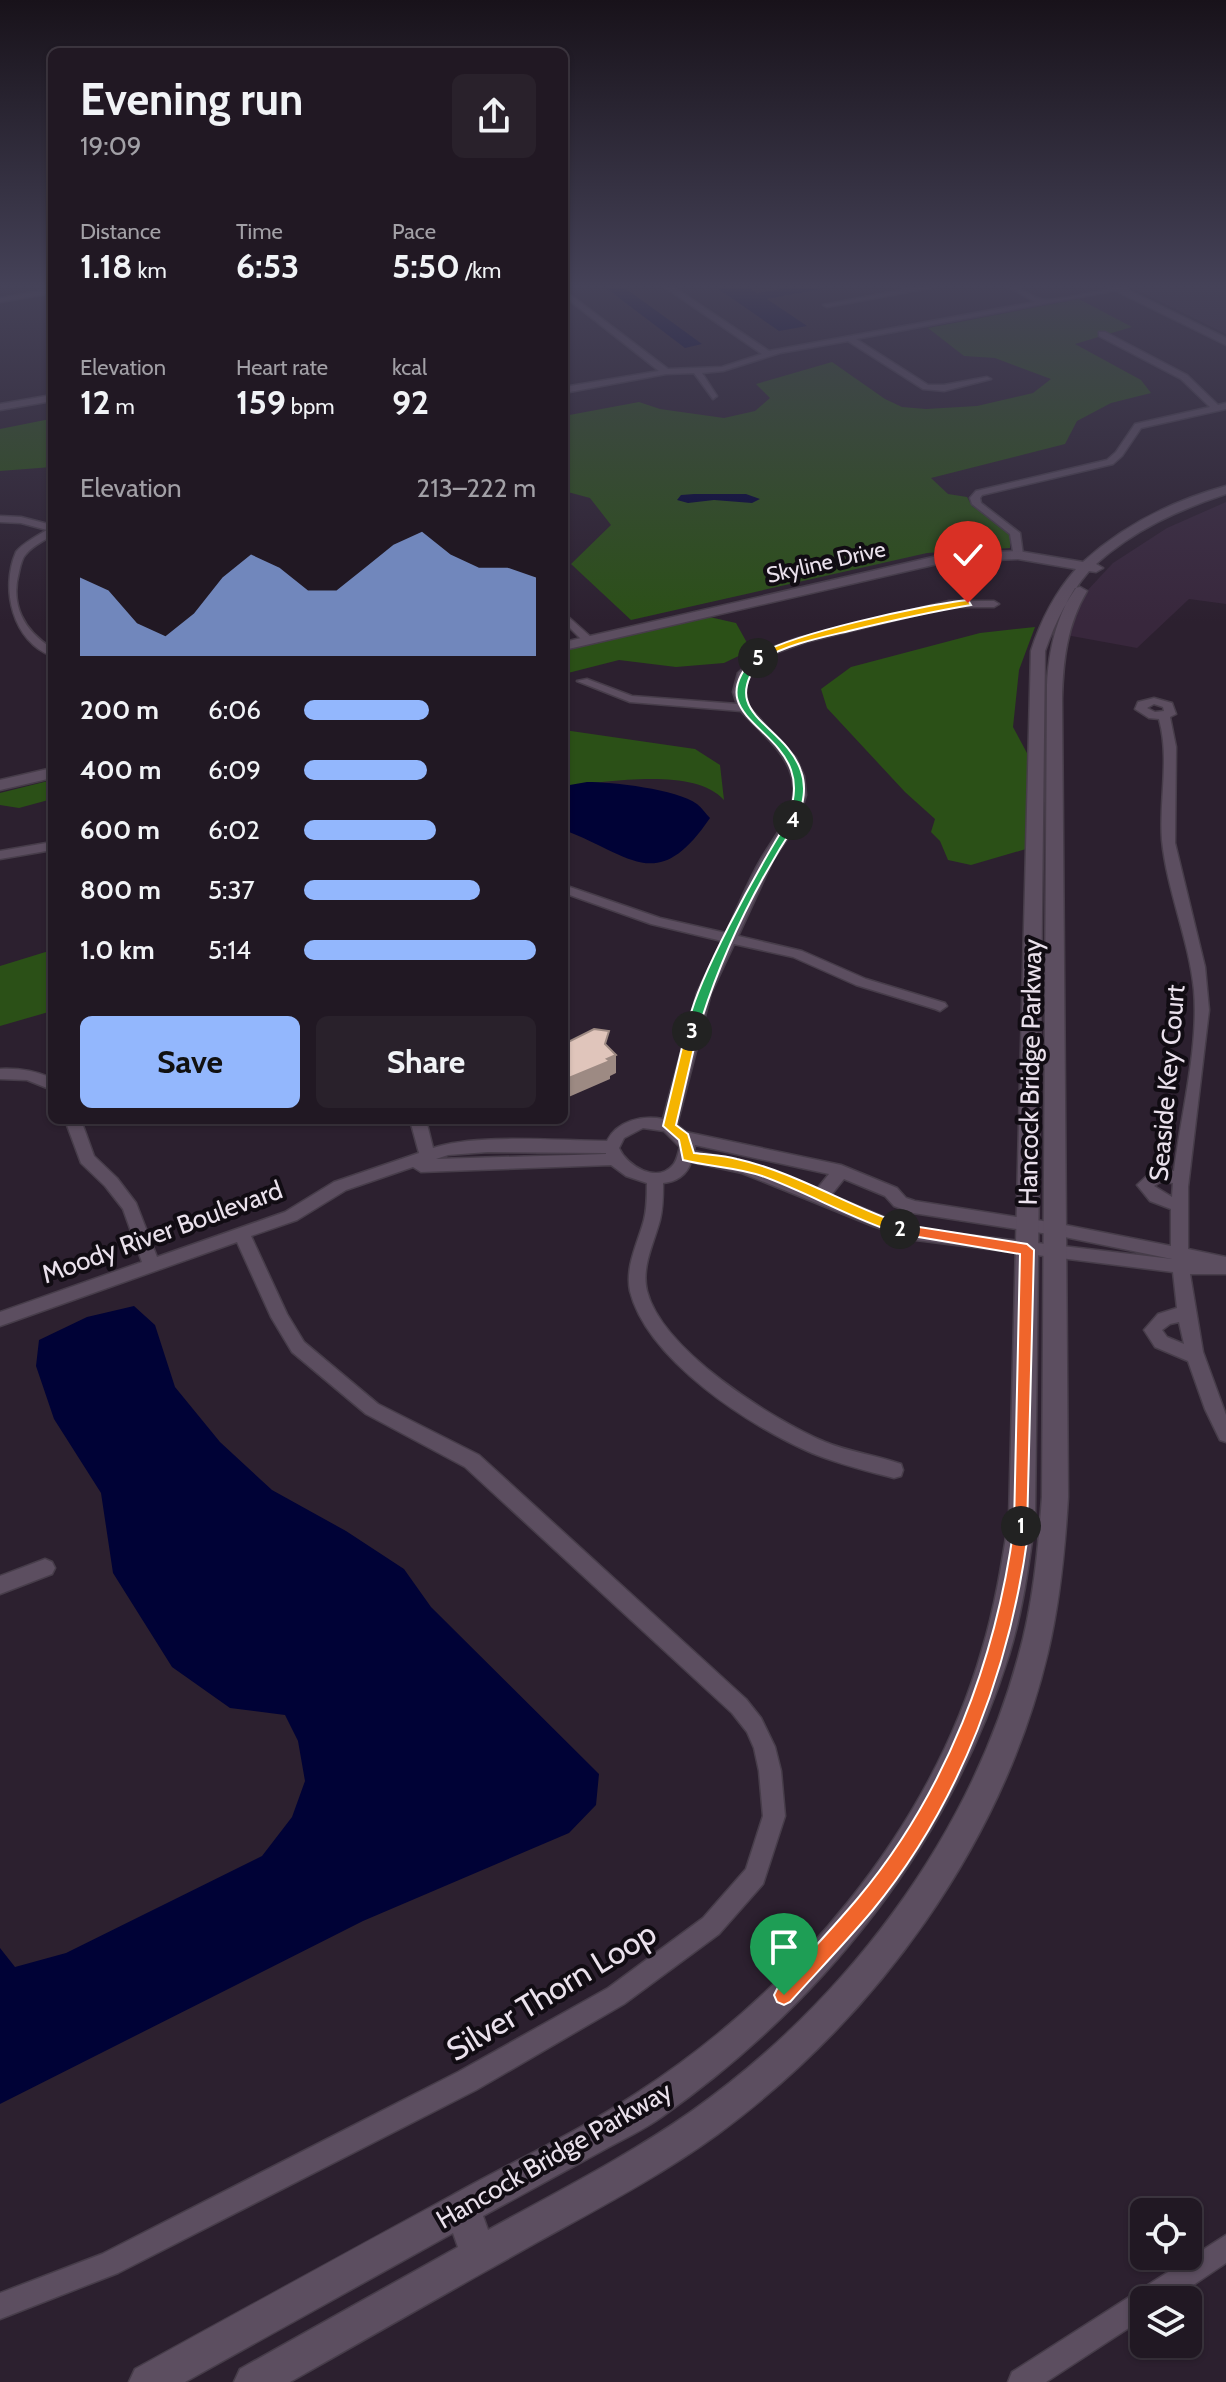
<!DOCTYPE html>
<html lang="en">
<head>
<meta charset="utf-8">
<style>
  :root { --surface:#211823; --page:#29212b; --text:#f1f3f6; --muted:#a2a0a6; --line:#3e3741; --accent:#93b7fd }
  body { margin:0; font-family:Cabin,sans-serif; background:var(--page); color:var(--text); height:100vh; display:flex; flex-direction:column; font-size:30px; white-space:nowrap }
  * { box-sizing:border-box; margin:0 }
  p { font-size:26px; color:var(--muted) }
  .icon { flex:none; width:44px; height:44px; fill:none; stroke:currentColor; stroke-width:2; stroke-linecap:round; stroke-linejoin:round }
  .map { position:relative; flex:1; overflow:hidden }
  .panel { position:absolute; left:48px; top:48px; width:520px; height:1076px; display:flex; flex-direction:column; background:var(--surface); border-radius:12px; box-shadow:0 2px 6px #0004,0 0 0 2px var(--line) }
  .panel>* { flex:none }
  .fabs { position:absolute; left:1130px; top:2198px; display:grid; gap:16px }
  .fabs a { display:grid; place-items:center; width:72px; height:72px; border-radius:12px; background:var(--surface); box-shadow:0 2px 6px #0004,0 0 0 2px var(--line); font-size:40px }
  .pin { position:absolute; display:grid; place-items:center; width:68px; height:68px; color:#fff; margin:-82px -34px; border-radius:50% 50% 50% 0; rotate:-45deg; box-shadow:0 0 8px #0007 }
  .pin .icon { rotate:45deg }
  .km { position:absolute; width:40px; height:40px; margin:-20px; border-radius:50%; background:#222; color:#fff; font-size:22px; line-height:40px; text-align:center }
  .round { display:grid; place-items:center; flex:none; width:84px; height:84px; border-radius:12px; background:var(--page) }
  .headline { display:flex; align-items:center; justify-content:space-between; height:136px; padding:0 32px }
  h1 { font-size:44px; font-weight:700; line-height:60px }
  .figures { display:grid; grid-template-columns:repeat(3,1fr); gap:12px; height:136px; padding:8px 32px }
  .figures div { display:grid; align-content:center }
  .figures b { font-size:34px; font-weight:700 }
  .figures small { font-size:22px; font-weight:400 }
  .figures p { font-size:22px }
  .chart { height:224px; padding:16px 32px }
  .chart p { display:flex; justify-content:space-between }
  .chart svg { width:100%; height:144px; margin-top:8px; fill:var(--accent); opacity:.7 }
  .button { display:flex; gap:16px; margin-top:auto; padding:16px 32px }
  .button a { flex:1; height:92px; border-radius:12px; background:var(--accent); color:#111; font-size:32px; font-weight:700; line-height:92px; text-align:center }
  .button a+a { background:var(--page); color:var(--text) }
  ul { padding:0 32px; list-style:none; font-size:26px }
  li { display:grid; grid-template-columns:128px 96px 1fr; align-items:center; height:60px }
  li i { height:20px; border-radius:10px; background:var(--accent) }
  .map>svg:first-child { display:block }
  .built { fill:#38273c }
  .green { fill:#2b5017 }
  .water { fill:#000236 }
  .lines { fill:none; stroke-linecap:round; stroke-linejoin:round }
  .street-casing { stroke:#473d4a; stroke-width:3 }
  .secondary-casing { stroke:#473d4a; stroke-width:3 }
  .street { fill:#5c4e60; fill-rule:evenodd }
  .secondary { fill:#5c4e60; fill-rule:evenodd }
  .shaded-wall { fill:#9d8a83 }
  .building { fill:#e0c5bb; stroke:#9d8a83; stroke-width:2 }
  .split-1 { fill:#f0652b; stroke:#fff; stroke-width:2 }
  .split-2 { fill:#f0652b; stroke:#fff; stroke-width:2 }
  .split-3 { fill:#f5b400; stroke:#fff; stroke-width:2 }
  .split-4 { fill:#22a559; stroke:#fff; stroke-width:2 }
  .split-5 { fill:#22a559; stroke:#fff; stroke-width:2 }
  .split-6 { fill:#f5b400; stroke:#fff; stroke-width:2 }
  .labels { text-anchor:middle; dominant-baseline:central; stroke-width:8; stroke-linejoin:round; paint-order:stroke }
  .far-street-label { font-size:22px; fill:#eae1ec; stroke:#110c13 }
  .street-label { font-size:26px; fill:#eae1ec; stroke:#110c13 }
  .near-street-label { font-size:32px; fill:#eae1ec; stroke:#110c13 }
</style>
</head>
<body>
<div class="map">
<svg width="1226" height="2382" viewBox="0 0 1226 2382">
  <rect width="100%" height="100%" fill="#2c202f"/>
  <g class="built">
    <polygon points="1133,288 1226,288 1226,334"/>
    <polygon points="1226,502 1226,604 1189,599 1137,648 1066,635 1085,593 1113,563 1167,528"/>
  </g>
  <g class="green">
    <polygon points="1079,299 1132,327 1075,344 1141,380 1151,393 1111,403 1077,421 1065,444 931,478 948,494 967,497 972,506 1006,529 1010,535 1010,548 927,553 631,620 571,564 611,525 590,498 564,491 564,416 639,402 660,409 724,418 755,411 770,398 756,384 832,362 885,399 902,407 926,409 977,406 1033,393 1051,379 995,358 964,356 928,328"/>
    <polygon points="50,419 52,467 0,471 0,429"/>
    <polygon points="705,616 736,623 751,650 724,663 676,667 619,660 564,674 564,649"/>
    <polygon points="1035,627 1019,670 1013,727 1028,755 1026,849 971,865 948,860 940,841 931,832 935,819 905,792 827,708 821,689 851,667 980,633"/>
    <path d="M564 730 695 749 720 765 724 800C693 766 606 783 564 786Z"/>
    <polygon points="52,780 52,799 19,808 0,805 0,793"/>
    <polygon points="52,950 52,1011 0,1026 0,966"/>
  </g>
  <g class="water">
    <polygon points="606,288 625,288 702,344 685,348"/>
    <polygon points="717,288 749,288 757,293 786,288 827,288 767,299 807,326 779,331"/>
    <polygon points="694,494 746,494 760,499 752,503 714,500 688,503 677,500 681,495"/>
    <path d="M587 782C612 782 677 789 697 804 702 808 706 814 710 818 657 896 631 855 564 830V786Z"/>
    <polygon points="134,1306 155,1325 175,1387 220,1442 272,1490 346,1531 404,1569 431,1607 599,1774 596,1805 569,1833 363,1921 0,2104 0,1948 15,1967 66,1953 262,1856 292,1817 305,1781 298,1741 285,1715 230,1708 172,1667 113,1573 101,1493 54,1419 36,1366 39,1340 87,1317"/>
  </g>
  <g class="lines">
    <defs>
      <g id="street">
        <path d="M666 288H675L769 351 1035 302 1011 288C1025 288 1034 300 1046 300 1074 299 1100 288 1128 288L856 339 928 385H944L987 377 991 379 944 391 923 389 848 341 780 353 723 371 702 373 717 396 713 399 694 373 666 374 564 393V387L659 371 564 296V290L668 369 722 367 762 354Z"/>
        <polygon points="912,288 930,288 827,307 823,305"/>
        <polygon points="52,289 52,293 0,302 0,298"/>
        <polygon points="1099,332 1105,332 1187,375 1218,405 1226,403 1226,409 1141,428 1122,456 1113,464 982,495 980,498 981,503 1020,533 1023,555 1014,557 1010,534 972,504 970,498 976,491 1107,460 1116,452 1135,424 1210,407 1181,379 1099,336"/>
        <polygon points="52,395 52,401 0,410 0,404"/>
        <path d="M0 516 21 517 52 525V535C44 541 32 546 26 554 22 558 20 567 19 572 10 605 24 631 52 648V656C13 642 0 589 16 552 23 543 37 536 47 530L21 523 0 522Z"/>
        <path d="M949 601H994L999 604 994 607H949L806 642 770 655 749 674 745 692 749 707 796 758 804 776 806 795 797 824 773 860 738 936 802 951 866 979 945 1003 947 1006 940 1011 935 1009 856 985 793 957 734 944 711 993 677 1125 686 1132 841 1165 897 1188 906 1198 915 1201 1055 1223 1171 1246V1209L1150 1201 1137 1185 1151 1172 1174 1171C1181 1114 1199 1046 1194 990 1189 939 1167 891 1162 840 1159 799 1170 759 1159 719L1149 718 1135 709 1138 702 1154 698 1172 703 1176 714 1170 717 1176 747 1175 843 1205 967 1209 1010 1188 1187V1249L1226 1257V1274H1190L1203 1352 1226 1415V1442L1220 1440 1205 1409 1188 1361 1155 1347 1144 1330 1158 1314 1177 1308 1173 1272 916 1240 873 1226 742 1173 691 1162C687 1175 676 1182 663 1183 663 1196 663 1208 660 1220 654 1243 641 1267 647 1291 662 1350 771 1419 825 1442 849 1452 876 1455 901 1464L903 1470 901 1476 894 1478C867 1471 839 1464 812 1453 751 1427 647 1360 630 1291 625 1266 638 1243 644 1220 647 1208 647 1196 647 1183L626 1176 611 1165 421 1172 413 1167 346 1190 297 1220 251 1236 287 1314 304 1342 378 1404 479 1455 746 1699 761 1718 775 1747 781 1771 785 1816 763 1884 719 1934 624 2004 476 2090 118 2273 0 2319V2293L102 2254 458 2072 608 1988 703 1918 746 1869 763 1816 759 1771 754 1748 747 1732 732 1713 465 1467 366 1414 292 1352 271 1317 237 1242 0 1326V1312L142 1262 123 1209 105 1186 81 1163 65 1120H81L94 1156 117 1178 136 1203 157 1257 285 1212 334 1182 419 1153 410 1120H426L433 1148C477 1133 559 1141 607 1141 617 1121 642 1115 663 1119L697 993 722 941 651 924 564 893V885L660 918 726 933C737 909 747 883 761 859 776 833 802 807 791 774 784 750 758 730 741 711L630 702 577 681 587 679 632 696 737 704 733 692 738 673 762 651 798 638ZM1154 704 1163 707 1164 711 1155 712 1147 708ZM643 1128 664 1131 680 1147C678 1153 677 1161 673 1165 657 1184 627 1166 619 1148L624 1138ZM695 1145 829 1174 817 1189 750 1163 694 1151ZM488 1152 606 1153V1154L436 1159 448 1155ZM844 1179 885 1196 894 1206 913 1213 1055 1235 1172 1259 926 1230 884 1217 831 1195ZM1160 1182 1173 1183 1172 1197 1154 1186ZM1179 1322 1184 1344 1167 1337 1162 1330 1170 1324Z"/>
        <polygon points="564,613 592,638 592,642 584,642 564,622"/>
        <polygon points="52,842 52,850 0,859 0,851"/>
        <path d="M0 1069C19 1068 35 1071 52 1078V1090L27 1080 0 1079Z"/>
        <polygon points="45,1559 52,1562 55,1568 52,1574 0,1594 0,1576"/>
        <polygon points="1226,2235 1226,2263 1171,2300 1144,2300 1144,2318 1046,2382 1008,2382 1012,2372"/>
      </g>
      <g id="secondary">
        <polygon points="1110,288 1124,288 1226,338 1226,345"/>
        <path d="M1226 486V494C1178 510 1134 530 1096 564L1103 568 1096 572 1089 571C1068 596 1056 620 1045 651L1035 1518C1029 1564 1023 1610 1009 1655 948 1846 826 2000 663 2116 644 2130 621 2140 600 2152 561 2173 522 2195 483 2216L488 2230C557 2192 628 2156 692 2111 845 2002 968 1841 1018 1658 1033 1606 1038 1551 1042 1497L1047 685C1049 649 1056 618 1075 588L1080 587 1087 591C1067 625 1063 660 1062 699L1068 1497C1065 1549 1060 1601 1048 1652 1002 1846 876 2017 718 2134 663 2174 601 2207 541 2240 457 2287 373 2335 290 2382H234L240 2369 458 2247 453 2233 185 2382H129L135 2369C240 2311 345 2253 451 2196 512 2162 578 2132 637 2093 793 1992 930 1831 982 1650 995 1607 1002 1563 1009 1518L1031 651C1041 620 1054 594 1076 569L1018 559 946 562 564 650V642L946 554 1018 551 1083 562C1124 525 1172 501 1226 486Z"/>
        <polygon points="52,768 52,778 0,790 0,780"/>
      </g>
    </defs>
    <use href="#street" class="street-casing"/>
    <use href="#secondary" class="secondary-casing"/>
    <use href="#street" class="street"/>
    <use href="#secondary" class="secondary"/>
  </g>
  <polygon class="shaded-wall" points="616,1055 616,1073 610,1076 610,1079 564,1099 564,1080"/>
  <polygon class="building" points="594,1029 609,1031 605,1044 616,1055 607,1059 610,1061 564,1080 564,1044"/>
  <linearGradient id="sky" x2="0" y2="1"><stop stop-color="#18121a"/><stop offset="0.46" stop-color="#454258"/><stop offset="1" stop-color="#454258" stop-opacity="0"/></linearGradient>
  <rect width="1226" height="622" fill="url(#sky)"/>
  <path class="split-1" d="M1021 1519 1029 1526C1012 1664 961 1803 872 1911 846 1942 817 1972 790 2002L784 2005 777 2002 774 1995 777 1989C804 1958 832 1929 858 1898 946 1793 996 1660 1014 1526Z"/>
  <polygon class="split-2" points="900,1224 1027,1244 1034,1250 1027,1531 1016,1531 1014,1526 1020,1254 895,1233 893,1229"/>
  <path class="split-3" d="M692 1027 698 1031 676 1125 688 1134 694 1153C709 1155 723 1155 737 1159 795 1172 848 1206 905 1225V1233L900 1234C852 1219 809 1193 762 1176 736 1167 710 1167 683 1160L679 1140 663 1126 686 1031Z"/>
  <path class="split-4" d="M790 818 798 820C756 884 720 958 698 1031L688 1034C683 1002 768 850 790 818Z"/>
  <path class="split-5" d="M755 656 762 658C715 715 785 723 801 771 807 787 803 803 798 820L793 823 788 820C793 803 797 787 791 770 775 724 703 712 755 656Z"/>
  <path class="split-6" d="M968 600 971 605C930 612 890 621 849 631 819 638 788 644 761 660L754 658C782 635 928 604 968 600Z"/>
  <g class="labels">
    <g class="far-street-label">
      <text transform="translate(826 562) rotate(-13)">Skyline Drive</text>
    </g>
    <g class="street-label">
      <text transform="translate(1030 1072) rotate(-89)">Hancock Bridge Parkway</text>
      <text transform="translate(1167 1083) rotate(-85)">Seaside Key Court</text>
      <text transform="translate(162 1232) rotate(-20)">Moody River Boulevard</text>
      <text transform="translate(554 2155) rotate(-30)">Hancock Bridge Parkway</text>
    </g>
    <g class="near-street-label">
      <text transform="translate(551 1991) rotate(-31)">Silver Thorn Loop</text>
    </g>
  </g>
</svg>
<div class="fabs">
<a><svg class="icon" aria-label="locate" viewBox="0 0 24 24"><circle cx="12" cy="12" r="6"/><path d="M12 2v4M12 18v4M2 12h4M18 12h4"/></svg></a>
<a><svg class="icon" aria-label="layers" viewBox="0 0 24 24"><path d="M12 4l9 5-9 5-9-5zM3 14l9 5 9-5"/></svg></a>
</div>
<div class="pin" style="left:784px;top:1995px;background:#1e9e55"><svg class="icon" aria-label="arrive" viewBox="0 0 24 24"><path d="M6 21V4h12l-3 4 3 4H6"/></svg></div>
<div class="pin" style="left:968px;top:603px;background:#d93025"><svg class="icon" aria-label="check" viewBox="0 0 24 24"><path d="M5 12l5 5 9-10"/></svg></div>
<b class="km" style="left:1021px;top:1526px">1</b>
<b class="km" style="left:900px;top:1229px">2</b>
<b class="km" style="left:692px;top:1031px">3</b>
<b class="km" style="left:793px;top:820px">4</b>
<b class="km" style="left:758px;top:658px">5</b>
<section class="panel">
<div class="headline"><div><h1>Evening run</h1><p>19:09</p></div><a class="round"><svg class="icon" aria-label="share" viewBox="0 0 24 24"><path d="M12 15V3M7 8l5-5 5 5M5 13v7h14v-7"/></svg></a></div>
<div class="figures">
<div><p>Distance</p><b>1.18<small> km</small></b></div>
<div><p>Time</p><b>6:53</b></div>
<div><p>Pace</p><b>5:50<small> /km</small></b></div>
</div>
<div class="figures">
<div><p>Elevation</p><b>12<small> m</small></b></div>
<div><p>Heart rate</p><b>159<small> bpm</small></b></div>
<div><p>kcal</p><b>92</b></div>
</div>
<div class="chart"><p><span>Elevation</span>213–222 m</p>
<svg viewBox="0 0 160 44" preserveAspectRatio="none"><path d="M0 44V20L10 24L20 34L30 38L40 31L50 20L60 13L70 17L80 24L90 24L100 17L110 10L120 6L130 13L140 17L150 17L160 20V44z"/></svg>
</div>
<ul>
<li><b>200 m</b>6:06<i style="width:54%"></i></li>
<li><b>400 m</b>6:09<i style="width:53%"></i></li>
<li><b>600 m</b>6:02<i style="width:57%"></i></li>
<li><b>800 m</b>5:37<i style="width:76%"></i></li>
<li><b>1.0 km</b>5:14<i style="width:100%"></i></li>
</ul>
<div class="button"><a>Save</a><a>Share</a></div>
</section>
</div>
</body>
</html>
